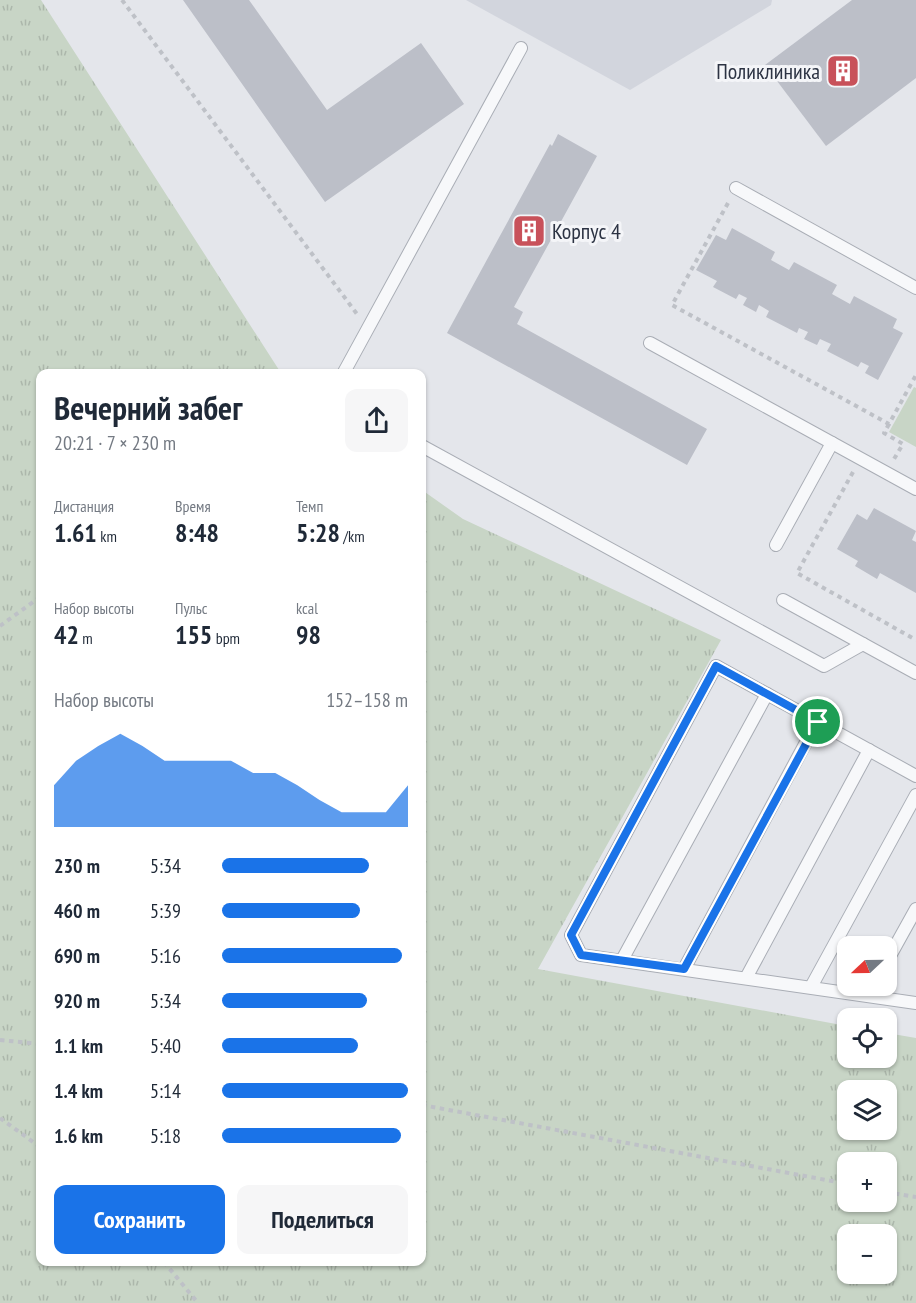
<!DOCTYPE html>
<html lang="ru">
<head>
<meta charset="utf-8">
<style>
  :root { --surface:#fff; --page:#f6f6f7; --text:#1f2937; --muted:#747a83; --accent:#1a73e8 }
  body { margin:0; font-family:"PT Sans Narrow",sans-serif; background:var(--page); color:var(--text); height:100vh; display:flex; flex-direction:column; font-size:22px; white-space:nowrap }
  * { box-sizing:border-box; margin:0 }
  p { font-size:20px; color:var(--muted) }
  .icon { flex:none; width:33px; height:33px; fill:none; stroke:currentColor; stroke-width:2; stroke-linecap:round; stroke-linejoin:round }
  .map { position:relative; flex:1; overflow:hidden }
  .details { position:absolute; left:36px; top:369px; width:390px; height:897px; display:flex; flex-direction:column; background:var(--surface); border-radius:12px; box-shadow:0 2px 4px #0004 }
  .details>* { flex:none }
  .needle { width:39px; rotate:248deg }
  .buttons { position:absolute; left:837px; top:936px; display:grid; gap:12px }
  .buttons a { display:grid; place-items:center; width:60px; height:60px; border-radius:12px; background:var(--surface); box-shadow:0 2px 4px #0004; font-size:30px }
  .pin { position:absolute; display:grid; place-items:center; width:51px; height:51px; color:#fff; margin:-26px; border:3px solid #fff; border-radius:50%; box-shadow:0 2px 6px #0007 }
  .round { display:grid; place-items:center; flex:none; width:63px; height:63px; border-radius:12px; background:var(--page) }
  .overview { display:flex; align-items:center; justify-content:space-between; height:102px; padding:0 18px }
  h1 { font-size:33px; font-weight:700; line-height:45px }
  .metrics { display:grid; grid-template-columns:repeat(3,1fr); gap:9px; height:102px; padding:6px 18px }
  .metrics div { display:grid; align-content:center }
  .metrics b { font-size:26px; font-weight:700 }
  .metrics small { font-size:16px; font-weight:400 }
  .metrics p { font-size:16px }
  .chart { height:168px; padding:12px 18px }
  .chart p { display:flex; justify-content:space-between }
  .chart svg { width:100%; height:108px; margin-top:6px; fill:var(--accent); opacity:.7 }
  .action { display:flex; gap:12px; margin-top:auto; padding:12px 18px }
  .action a { flex:1; height:69px; border-radius:12px; background:var(--accent); color:#fff; font-size:24px; font-weight:700; line-height:69px; text-align:center }
  .action a+a { background:var(--page); color:var(--text) }
  ul { padding:0 18px; list-style:none; font-size:20px }
  li { display:grid; grid-template-columns:96px 72px 1fr; align-items:center; height:45px }
  li i { height:15px; border-radius:8px; background:var(--accent) }
  .map>svg:first-child { display:block }
  .built { fill:#d2d5dd }
  .grass { fill:url(#grass-tufts); fill-rule:evenodd }
  .park { fill:#c8d5c6 }
  .building { fill:#bcbfc8 }
  .lines { fill:none; stroke-linecap:round; stroke-linejoin:round }
  .service-casing { stroke:#a9adb5; stroke-width:14 }
  .path { stroke:#bec1c7; stroke-width:4; stroke-dasharray:4.5 4.5; stroke-linecap:butt }
  .service { stroke:#f7f8fa; stroke-width:12 }
  .route-casing { stroke:#fff; stroke-width:12 }
  .route { stroke:#1a73e8; stroke-width:8 }
  .labels { text-anchor:middle; dominant-baseline:central; stroke-width:6; stroke-linejoin:round; paint-order:stroke }
  .poi-label { font-size:22px; fill:#2c3343; stroke:#f4f5f8; text-anchor:end }
</style>
</head>
<body>
<div class="map">
<svg width="916" height="1303" viewBox="0 0 916 1303">
  <defs>
    <pattern id="grass-tufts" width="24" height="20" patternUnits="userSpaceOnUse" patternTransform="scale(1.5)"><rect width="24" height="20" fill="#c8d5c6"/><path d="M3 7l-1-3M5 7V3M7 7l1-3M15 17l-1-3M17 17v-4M19 17l1-3" fill="none" stroke="#acb7ab"/></pattern>
  </defs>
  <rect width="100%" height="100%" fill="#e4e6eb"/>
  <polygon class="built" points="466,0 772,0 771,5 630,90"/>
  <path class="grass" d="M0 0H41L281 373 40 374V1262H422V490L463 519 721 640 538 969 847 1026 848 1058H886L887 1033 916 1038V1303H0ZM848 1090H886V1130H848ZM848 1162H886V1202H848ZM848 1234H886V1274H848Z"/>
  <polygon class="park" points="914,387 916,388 916,447 889,432"/>
  <g class="building">
    <polygon points="183,0 249,0 327,110 421,43 464,104 325,202"/>
    <polygon points="852,0 916,0 916,78 826,146 765,65"/>
    <polygon points="558,134 597,156 514,307 523,312 517,324 707,429 687,465 447,333 550,144 552,146"/>
    <polygon points="732,228 775,252 771,260 789,270 794,262 837,285 832,294 850,304 854,296 897,319 893,328 903,333 878,380 865,373 869,366 861,362 858,367 827,351 831,344 820,339 817,345 804,339 808,332 799,328 797,333 766,317 769,311 759,305 756,312 743,305 747,298 739,294 736,299 713,287 717,281 696,270 716,235 726,240"/>
    <polygon points="874,508 916,531 912,540 916,542 916,593 880,573 877,579 855,566 858,561 837,549 857,514 867,520"/>
  </g>
  <g class="lines">
    <defs>
      <g id="service">
        <polyline points="736,188 916,288"/>
        <polyline points="650,343 916,489"/>
        <polyline points="343,374 521,48"/>
        <polyline points="422,446 824,666 863,644 916,673"/>
        <polyline points="776,545 832,443"/>
        <polyline points="783,600 863,644"/>
        <polyline points="916,776 716,666 571,935 581,955 916,1003"/>
        <polyline points="622,960 767,694"/>
        <polyline points="886,963 916,909"/>
        <polyline points="684,969 817,722"/>
        <polyline points="746,978 869,750"/>
        <polyline points="811,987 916,795"/>
      </g>
    </defs>
    <use href="#service" class="service-casing"/>
    <g class="path">
      <polyline points="122,0 357,314"/>
      <polyline points="728,203 672,305 889,424 916,375"/>
      <polyline points="889,424 884,433 903,444 894,459"/>
      <polyline points="853,472 797,573 916,640"/>
      <polyline points="0,626 40,597"/>
      <polyline points="0,1040 40,1044"/>
      <polyline points="422,1105 848,1184"/>
      <polyline points="0,1118 40,1147"/>
      <polyline points="886,1192 916,1197"/>
      <polyline points="164,1262 198,1303"/>
    </g>
    <use href="#service" class="service"/>
  </g>
  <g class="lines">
    <defs>
      <polygon id="route" points="716,666 818,722 684,969 581,955 571,935"/>
    </defs>
    <use href="#route" class="route-casing"/>
    <use href="#route" class="route"/>
  </g>
  <defs>
    <symbol id="building-square" viewBox="-11 -11 22 22"><rect x="-9" y="-9" width="18" height="18" rx="4" fill="#c8515a" stroke="#f4f5f8"/><path d="M-4-6H4V6H1V3H-1V6H-4ZM-2.5-4.3h1.7v1.8h-1.7ZM.8-4.3h1.7v1.8H.8ZM-2.5-1h1.7V.8h-1.7ZM.8-1h1.7V.8H.8Z" fill="#fff"/></symbol>
  </defs>
  <g fill-rule="evenodd">
    <use href="#building-square" x="824" y="52" width="38" height="38"/>
    <use href="#building-square" x="510" y="212" width="38" height="38"/>
  </g>
  <g class="labels">
    <g class="poi-label">
      <text x="820" y="71">Поликлиника</text>
      <text x="552" y="231" text-anchor="start">Корпус 4</text>
    </g>
  </g>
</svg>
<div class="buttons">
<a><svg class="needle" viewBox="-14 -14 28 28"><path d="M0-13l5 13h-10z" fill="#e53935"/><path d="M0 13l5-13h-10z" fill="#747a83"/></svg></a>
<a><svg class="icon" aria-label="locate" viewBox="0 0 24 24"><circle cx="12" cy="12" r="6"/><path d="M12 2v4M12 18v4M2 12h4M18 12h4"/></svg></a>
<a><svg class="icon" aria-label="layers" viewBox="0 0 24 24"><path d="M12 4l9 5-9 5-9-5zM3 14l9 5 9-5"/></svg></a>
<a>+</a>
<a>−</a>
</div>
<div class="pin" style="left:818px;top:722px;background:#1e9e55"><svg class="icon" aria-label="arrive" viewBox="0 0 24 24"><path d="M6 21V4h12l-3 4 3 4H6"/></svg></div>
<section class="details">
<div class="overview"><div><h1>Вечерний забег</h1><p>20:21 · 7 × 230 m</p></div><a class="round"><svg class="icon" aria-label="share" viewBox="0 0 24 24"><path d="M12 15V3M7 8l5-5 5 5M5 13v7h14v-7"/></svg></a></div>
<div class="metrics">
<div><p>Дистанция</p><b>1.61<small> km</small></b></div>
<div><p>Время</p><b>8:48</b></div>
<div><p>Темп</p><b>5:28<small> /km</small></b></div>
</div>
<div class="metrics">
<div><p>Набор высоты</p><b>42<small> m</small></b></div>
<div><p>Пульс</p><b>155<small> bpm</small></b></div>
<div><p>kcal</p><b>98</b></div>
</div>
<div class="chart"><p><span>Набор высоты</span>152–158 m</p>
<svg viewBox="0 0 160 44" preserveAspectRatio="none"><path d="M0 44V27L10 17L20 11L30 6L40 11L50 17L60 17L70 17L80 17L90 22L100 22L110 27L120 33L130 38L140 38L150 38L160 27V44z"/></svg>
</div>
<ul>
<li><b>230 m</b>5:34<i style="width:79%"></i></li>
<li><b>460 m</b>5:39<i style="width:74%"></i></li>
<li><b>690 m</b>5:16<i style="width:97%"></i></li>
<li><b>920 m</b>5:34<i style="width:78%"></i></li>
<li><b>1.1 km</b>5:40<i style="width:73%"></i></li>
<li><b>1.4 km</b>5:14<i style="width:100%"></i></li>
<li><b>1.6 km</b>5:18<i style="width:96%"></i></li>
</ul>
<div class="action"><a>Сохранить</a><a>Поделиться</a></div>
</section>
</div>
</body>
</html>
